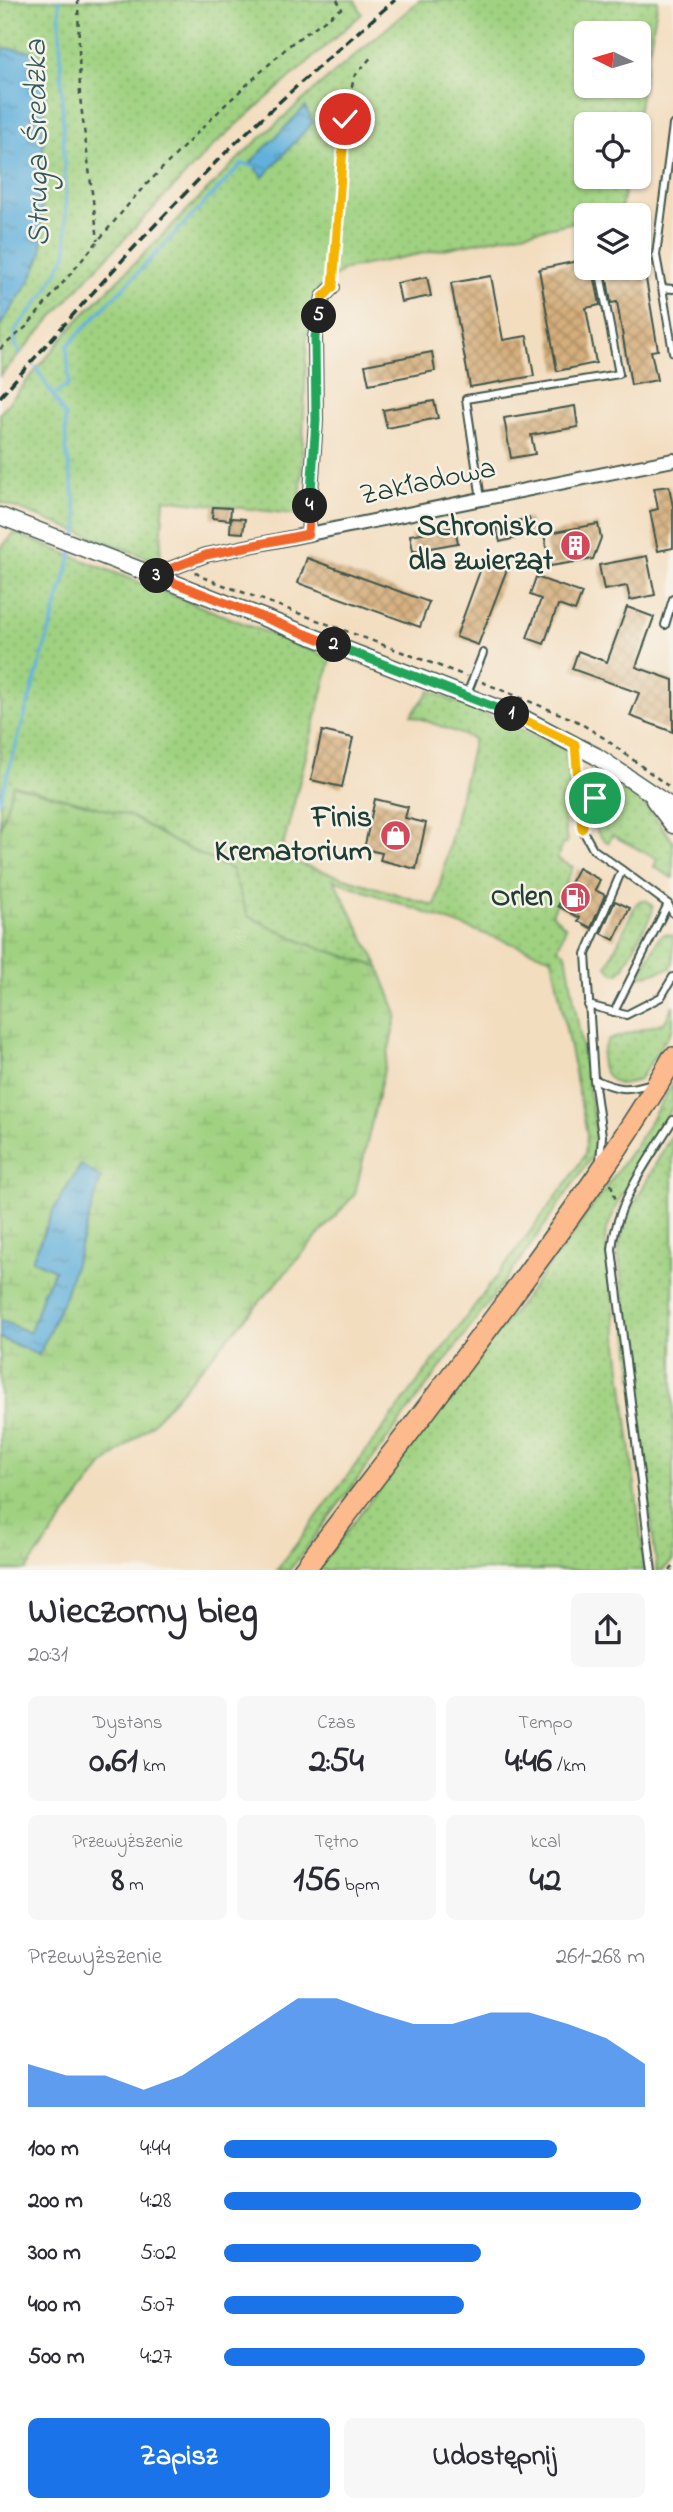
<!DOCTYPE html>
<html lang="pl">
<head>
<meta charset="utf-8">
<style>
  :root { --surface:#fff; --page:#f7f7f7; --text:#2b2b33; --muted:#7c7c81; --accent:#1a73e8 }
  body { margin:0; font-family:"Indie Flower",sans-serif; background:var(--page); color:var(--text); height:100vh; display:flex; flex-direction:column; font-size:26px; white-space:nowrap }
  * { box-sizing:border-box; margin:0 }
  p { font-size:23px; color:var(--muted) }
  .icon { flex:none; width:38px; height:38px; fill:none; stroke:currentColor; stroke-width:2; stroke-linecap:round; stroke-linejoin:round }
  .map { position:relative; height:1570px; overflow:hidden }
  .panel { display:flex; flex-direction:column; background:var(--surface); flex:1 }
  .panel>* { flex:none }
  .needle { width:46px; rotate:275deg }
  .controls { position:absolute; left:574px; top:21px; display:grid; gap:14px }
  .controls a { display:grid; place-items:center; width:77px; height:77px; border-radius:10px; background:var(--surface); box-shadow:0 2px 5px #0004; font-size:35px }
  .pin { position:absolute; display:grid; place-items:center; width:60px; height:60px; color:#fff; margin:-30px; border:4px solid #fff; border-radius:50%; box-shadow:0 2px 7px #0007 }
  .km { position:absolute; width:35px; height:35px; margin:-18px; border-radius:50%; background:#222; color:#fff; font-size:19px; line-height:35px; text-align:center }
  .round { display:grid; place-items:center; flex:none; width:74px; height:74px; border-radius:10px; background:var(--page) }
  .summary { display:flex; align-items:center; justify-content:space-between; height:119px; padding:0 28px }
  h1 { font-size:38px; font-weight:700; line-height:52px }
  .stats { display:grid; grid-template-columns:repeat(3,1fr); gap:10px; height:119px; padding:7px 28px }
  .stats div { display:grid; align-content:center; border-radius:10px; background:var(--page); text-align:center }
  .stats b { font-size:35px; font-weight:700 }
  .stats small { font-size:19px; font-weight:400 }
  .stats p { font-size:19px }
  .chart { height:196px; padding:14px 28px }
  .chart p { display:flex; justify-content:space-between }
  .chart svg { width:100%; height:126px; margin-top:7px; fill:var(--accent); opacity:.7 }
  .cta { display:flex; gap:14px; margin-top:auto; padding:14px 28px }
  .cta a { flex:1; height:80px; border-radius:10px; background:var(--accent); color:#fff; font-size:28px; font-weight:700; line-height:80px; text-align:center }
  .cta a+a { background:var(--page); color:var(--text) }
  ul { padding:0 28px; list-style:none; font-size:23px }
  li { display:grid; grid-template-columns:112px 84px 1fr; align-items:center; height:52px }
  li i { height:18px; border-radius:9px; background:var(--accent) }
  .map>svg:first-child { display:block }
  .grass { fill:url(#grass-dots); stroke:#5f875a; stroke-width:2; fill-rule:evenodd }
  .wetland { fill:url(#wetland-marsh); stroke:#5f875a; stroke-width:2 }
  .water { fill:url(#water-ripples); stroke:#407788; stroke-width:2 }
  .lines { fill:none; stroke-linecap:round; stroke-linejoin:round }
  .stream { stroke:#62b1dc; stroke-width:3.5 }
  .building { fill:url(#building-cross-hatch) }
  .service-casing { stroke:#3f5549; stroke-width:10 }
  .minor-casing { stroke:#3f5549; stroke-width:16 }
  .tertiary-casing { stroke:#3f5549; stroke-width:19 }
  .trunk-casing { stroke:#3f5549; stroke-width:24 }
  .path { stroke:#3f5549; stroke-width:2.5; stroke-dasharray:5 5; stroke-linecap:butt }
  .service { stroke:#fff; stroke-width:6 }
  .minor { stroke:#fff; stroke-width:12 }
  .tertiary { stroke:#fff; stroke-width:16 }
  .trunk { stroke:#fcba8d; stroke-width:21 }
  .rail { stroke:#1f3d34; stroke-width:3.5; stroke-dasharray:10 5; stroke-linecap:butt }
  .split-1-casing { stroke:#fff; stroke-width:14 }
  .split-2-casing { stroke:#fff; stroke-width:14 }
  .split-3-casing { stroke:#fff; stroke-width:14 }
  .split-4-casing { stroke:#fff; stroke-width:14 }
  .split-5-casing { stroke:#fff; stroke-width:14 }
  .split-6-casing { stroke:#fff; stroke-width:14 }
  .split-1 { stroke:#f5b400; stroke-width:9 }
  .split-2 { stroke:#22a559; stroke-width:9 }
  .split-3 { stroke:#f0652b; stroke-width:9 }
  .split-4 { stroke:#f0652b; stroke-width:9 }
  .split-5 { stroke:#22a559; stroke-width:9 }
  .split-6 { stroke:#f5b400; stroke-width:9 }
  .labels { text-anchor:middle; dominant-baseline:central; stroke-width:5; stroke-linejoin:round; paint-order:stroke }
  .street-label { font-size:30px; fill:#1f3d34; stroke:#f7f3e8 }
  .poi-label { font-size:30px; font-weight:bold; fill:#1f3d34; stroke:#f7f3e8; text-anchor:end }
  .water-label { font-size:32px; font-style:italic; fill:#305a5e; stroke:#f7f3e8 }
</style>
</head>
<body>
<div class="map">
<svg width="673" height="1571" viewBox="0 0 673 1571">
  <defs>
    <pattern id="grass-dots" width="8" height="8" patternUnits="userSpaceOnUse" patternTransform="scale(1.75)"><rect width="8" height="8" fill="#9fd180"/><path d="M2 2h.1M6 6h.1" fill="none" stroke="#88b46f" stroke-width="1.8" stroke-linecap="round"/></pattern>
    <pattern id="wetland-marsh" width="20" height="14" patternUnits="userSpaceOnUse" patternTransform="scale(1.75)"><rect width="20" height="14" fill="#9fd180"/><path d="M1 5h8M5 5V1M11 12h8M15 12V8" fill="none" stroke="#88b46f"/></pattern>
    <pattern id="water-ripples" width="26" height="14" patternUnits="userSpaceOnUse" patternTransform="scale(1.75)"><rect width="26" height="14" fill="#62b1dc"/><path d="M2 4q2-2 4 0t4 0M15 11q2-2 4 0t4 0" fill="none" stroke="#5091b3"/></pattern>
    <pattern id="building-cross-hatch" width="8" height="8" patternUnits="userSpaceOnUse" patternTransform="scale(1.75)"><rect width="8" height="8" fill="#d5ae7b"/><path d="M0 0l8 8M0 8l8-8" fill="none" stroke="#ac8f66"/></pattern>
  </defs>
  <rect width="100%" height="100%" fill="#f7f3e8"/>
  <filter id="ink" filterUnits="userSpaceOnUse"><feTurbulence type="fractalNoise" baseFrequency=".0143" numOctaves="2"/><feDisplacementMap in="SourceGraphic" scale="14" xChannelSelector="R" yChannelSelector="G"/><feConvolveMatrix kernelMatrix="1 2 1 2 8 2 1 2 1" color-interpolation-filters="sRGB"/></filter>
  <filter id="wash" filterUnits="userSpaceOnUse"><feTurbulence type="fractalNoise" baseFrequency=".00686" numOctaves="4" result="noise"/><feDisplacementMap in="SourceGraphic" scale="28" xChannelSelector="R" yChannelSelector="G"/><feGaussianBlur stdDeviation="1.57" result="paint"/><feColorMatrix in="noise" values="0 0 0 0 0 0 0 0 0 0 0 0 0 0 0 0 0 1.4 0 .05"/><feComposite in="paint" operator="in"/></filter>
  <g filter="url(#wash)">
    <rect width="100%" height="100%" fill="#f3ddbf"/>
    <g class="grass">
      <polygon points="0,0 355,0 362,14 213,146 90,275 0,376"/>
      <path d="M420 0H658L636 124H586V177H627L620 213 586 215V220L346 269 319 287 307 335 300 515 164 499 160 558H148L0 502V413L78 320 248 149 320 85ZM586 33H639V86H586Z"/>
      <polygon points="14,533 331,658 280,858 435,906 474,739 411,715 430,691 559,746 566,753 571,797 561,798 567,843 562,844 557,859 573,867 552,914 566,927 558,948 566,953 597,1137 595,1152 527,1251 290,1570 277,1570 571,1177 585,1154 587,1134 552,958 334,880 379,967 307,944 248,916 231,869 174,842 130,816 14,785 0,828 0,549"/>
      <path d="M620 790C642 793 659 824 673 841V878L654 867 657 859 612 835 608 843C583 826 591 794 620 790Z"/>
      <polygon points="641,900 648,901 653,907 652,913 623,969 619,973 614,973 607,966 636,904"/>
      <polygon points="664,934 673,935 673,962 671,968 639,977 659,938"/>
      <path d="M673 1005V1028L639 1080 619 1085C599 1074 597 1058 608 1040L665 1022Z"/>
      <polygon points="673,1083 673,1106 616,1206 605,1235 645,1570 317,1570 574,1233 637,1143"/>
      <polygon points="673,1132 673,1560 663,1570 657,1571 618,1251 626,1219"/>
    </g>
    <polygon class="wetland" points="13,785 130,816 174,842 231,869 248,916 307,944 379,967 397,1014 355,1194 151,1425 102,1466 26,1570 0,1570 0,1338 39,1355 80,1166 53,1211 32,1260 55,1269 43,1292 30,1333 0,1320 0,829"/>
    <g class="water">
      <polygon points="5,48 32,51 46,69 42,176 42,253 31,279 0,326 0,57"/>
      <polygon points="305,107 313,122 263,177 251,162"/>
      <polygon points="81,1165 101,1178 65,1296 39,1355 0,1338 0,1320 30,1333 43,1292 55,1270 32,1260 53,1211"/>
    </g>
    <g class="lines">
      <g class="stream">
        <polyline points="21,353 15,344 16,329 46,292 67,253 59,0"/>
        <polyline points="36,367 65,416 66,448 79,525 75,539"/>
        <polyline points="54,395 69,384 67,346 242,164 254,166"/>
        <polyline points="0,800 73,550"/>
      </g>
    </g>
    <g id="blocks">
      <g class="building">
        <polygon points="578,261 580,272 593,269 600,305 586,308 596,363 557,371 539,269"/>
        <polygon points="644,267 658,350 651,351 657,380 631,385 617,302 611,303 606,273"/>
        <polygon points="491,276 503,340 527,336 534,376 470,387 451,283"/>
        <polygon points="427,277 431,296 401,302 397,283"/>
        <polygon points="432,352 435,371 369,384 365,365"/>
        <polygon points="434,401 438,418 387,428 383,410"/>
        <polygon points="575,406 578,427 531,435 535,454 511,458 504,418"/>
        <polygon points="669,486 673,507 673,548 658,551 650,511 658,509 654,488"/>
        <polygon points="213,507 231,508 230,520 212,518"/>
        <polygon points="231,518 245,519 243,533 230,532"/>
        <polygon points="529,518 532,534 500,542 496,526"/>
        <polygon points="598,524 601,538 593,559 550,566 544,534"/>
        <polygon points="455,527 458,543 413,551 410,535"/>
        <polygon points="647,556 655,595 630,600 627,586 604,590 599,565"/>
        <polygon points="307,558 429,602 420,627 298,583"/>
        <polygon points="484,560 507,569 478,645 456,637"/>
        <polygon points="536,577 582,593 575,611 558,605 544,644 527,638 541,599 530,595"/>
        <polygon points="627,607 654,617 636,667 673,680 673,732 630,716 639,693 572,669 578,651 607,662"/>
        <polygon points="322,731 353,738 342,787 311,780"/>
        <polygon points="375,799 408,807 405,818 426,823 416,869 380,860 382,853 364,849"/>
        <polygon points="578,868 600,880 595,890 605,895 591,928 578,921 580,918 558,906"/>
        <polygon points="615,901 630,908 614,940 601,933"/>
      </g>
    </g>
  </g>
  <g filter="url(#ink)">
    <use href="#blocks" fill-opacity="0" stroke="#3f5549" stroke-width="2"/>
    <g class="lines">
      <defs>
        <g id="service">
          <polyline points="662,288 656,255 673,125"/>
          <polyline points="673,289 662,288 673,352"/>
          <polyline points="481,499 466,399 619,374 599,268"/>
          <polyline points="665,625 673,599"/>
          <polyline points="467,694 483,653"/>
          <polyline points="575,747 582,829 593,849 622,870 586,954 594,1079 602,1136 600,1161"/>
          <polyline points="584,824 595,798 620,776"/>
          <polyline points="622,870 668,904 673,913"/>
          <polyline points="588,1005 626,1015 661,997 673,977"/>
          <polyline points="614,1012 668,904"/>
          <path d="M594 1079C618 1090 627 1091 652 1083"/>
          <path d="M652 1571 612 1249C616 1202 649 1160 673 1120"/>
        </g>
        <g id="minor">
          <polyline points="308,534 316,421 315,337 323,297 333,287"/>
          <polyline points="154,575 206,555 673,460"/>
        </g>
        <g id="tertiary">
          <polyline points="0,516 523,718 596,756 673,808"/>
          <polyline points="654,800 673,825"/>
        </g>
        <path id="trunk" d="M303 1571C375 1476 448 1382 518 1287 573 1212 627 1138 673 1058"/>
      </defs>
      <use href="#service" class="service-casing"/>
      <use href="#minor" class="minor-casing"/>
      <use href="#tertiary" class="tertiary-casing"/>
      <use href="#trunk" class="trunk-casing"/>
      <g class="path">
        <polyline points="78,0 80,97 98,240"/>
        <polyline points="334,276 345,119 354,77 373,55"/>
        <polyline points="0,349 26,327 138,193 225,105 292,43 342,8 337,0"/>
        <polyline points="195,572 202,577 466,676"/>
        <polyline points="482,682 575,720 604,738 668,786"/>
        <polyline points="611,1184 616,1201"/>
        <polyline points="670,1571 673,1567"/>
      </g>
      <use href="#service" class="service"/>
      <use href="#minor" class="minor"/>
      <use href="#tertiary" class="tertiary"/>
      <use href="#trunk" class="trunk"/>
      <path class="rail" d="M0 397C71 317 141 237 217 161 274 105 335 52 395 0"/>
    </g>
  </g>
  <g class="lines" filter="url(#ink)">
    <defs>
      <polyline id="split-1" points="512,714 575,744 582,829 587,813 595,798"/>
      <polyline id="split-2" points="334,645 512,714"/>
      <polyline id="split-3" points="157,576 334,645"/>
      <polyline id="split-4" points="157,576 154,575 206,555 308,534 310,506"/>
      <polyline id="split-5" points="310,506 316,421 315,337 319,316"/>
      <polyline id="split-6" points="319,316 323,297 333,287 345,119"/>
    </defs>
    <use href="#split-1" class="split-1-casing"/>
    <use href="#split-2" class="split-2-casing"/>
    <use href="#split-3" class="split-3-casing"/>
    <use href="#split-4" class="split-4-casing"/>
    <use href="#split-5" class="split-5-casing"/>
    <use href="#split-6" class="split-6-casing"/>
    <use href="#split-1" class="split-1"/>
    <use href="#split-2" class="split-2"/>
    <use href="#split-3" class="split-3"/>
    <use href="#split-4" class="split-4"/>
    <use href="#split-5" class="split-5"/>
    <use href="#split-6" class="split-6"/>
  </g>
  <defs>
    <symbol id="building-disc" viewBox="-11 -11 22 22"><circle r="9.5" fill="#d1495b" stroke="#f7f3e8"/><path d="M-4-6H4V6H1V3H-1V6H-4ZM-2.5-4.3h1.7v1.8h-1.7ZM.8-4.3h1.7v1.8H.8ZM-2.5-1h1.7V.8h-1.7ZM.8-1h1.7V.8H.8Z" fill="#fff"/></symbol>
    <symbol id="shop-disc" viewBox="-11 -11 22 22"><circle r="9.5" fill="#d1495b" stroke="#f7f3e8"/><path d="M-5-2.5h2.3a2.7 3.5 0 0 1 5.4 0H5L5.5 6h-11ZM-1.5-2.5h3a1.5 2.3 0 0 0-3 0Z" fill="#fff"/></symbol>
    <symbol id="fuel-disc" viewBox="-11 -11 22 22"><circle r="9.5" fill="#d1495b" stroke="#f7f3e8"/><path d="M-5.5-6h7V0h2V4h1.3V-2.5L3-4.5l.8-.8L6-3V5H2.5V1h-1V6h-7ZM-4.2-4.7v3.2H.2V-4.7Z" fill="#fff"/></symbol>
  </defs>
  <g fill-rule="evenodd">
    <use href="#building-disc" x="558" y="528" width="35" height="35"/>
    <use href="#shop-disc" x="378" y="818" width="35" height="35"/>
    <use href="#fuel-disc" x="558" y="880" width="35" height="35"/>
  </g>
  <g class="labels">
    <g class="street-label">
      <text transform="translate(428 483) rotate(-12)">Zakładowa</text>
    </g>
    <g class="poi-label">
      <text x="553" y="528">Schronisko<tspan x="553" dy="34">dla zwierząt</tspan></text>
      <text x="372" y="819">Finis<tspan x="372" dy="34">Krematorium</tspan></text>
      <text x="553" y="898">Orlen</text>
    </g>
    <g class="water-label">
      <text transform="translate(39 143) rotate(-91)">Struga Średzka</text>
    </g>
  </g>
</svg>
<div class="controls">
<a><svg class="needle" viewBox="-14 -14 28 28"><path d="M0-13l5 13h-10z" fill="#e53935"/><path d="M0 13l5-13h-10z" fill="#7c7c81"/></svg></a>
<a><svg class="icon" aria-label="locate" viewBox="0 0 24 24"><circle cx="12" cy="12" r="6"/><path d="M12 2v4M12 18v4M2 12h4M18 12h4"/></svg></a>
<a><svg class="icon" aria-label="layers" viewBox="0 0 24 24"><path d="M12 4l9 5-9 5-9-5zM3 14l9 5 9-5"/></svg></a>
</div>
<div class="pin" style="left:595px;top:798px;background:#1e9e55"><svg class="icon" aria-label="arrive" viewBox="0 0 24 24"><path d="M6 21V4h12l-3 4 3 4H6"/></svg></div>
<div class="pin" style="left:345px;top:119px;background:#d93025"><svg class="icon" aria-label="check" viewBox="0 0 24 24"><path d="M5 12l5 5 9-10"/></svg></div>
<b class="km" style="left:512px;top:714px">1</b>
<b class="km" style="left:334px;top:645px">2</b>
<b class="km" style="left:157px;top:576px">3</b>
<b class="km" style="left:310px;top:506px">4</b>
<b class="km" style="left:319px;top:316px">5</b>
</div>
<section class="panel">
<div class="summary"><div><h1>Wieczorny bieg</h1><p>20:31</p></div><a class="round"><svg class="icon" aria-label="share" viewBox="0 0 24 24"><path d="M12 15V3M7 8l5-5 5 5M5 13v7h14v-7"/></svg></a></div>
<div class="stats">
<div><p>Dystans</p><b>0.61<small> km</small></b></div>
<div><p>Czas</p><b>2:54</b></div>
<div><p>Tempo</p><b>4:46<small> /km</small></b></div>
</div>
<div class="stats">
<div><p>Przewyższenie</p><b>8<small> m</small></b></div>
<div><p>Tętno</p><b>156<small> bpm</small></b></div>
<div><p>kcal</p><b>42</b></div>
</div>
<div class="chart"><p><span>Przewyższenie</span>261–268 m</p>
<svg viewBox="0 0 160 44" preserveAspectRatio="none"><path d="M0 44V29L10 33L20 33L30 38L40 33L50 24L60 15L70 6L80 6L90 11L100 15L110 15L120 11L130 11L140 15L150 20L160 29V44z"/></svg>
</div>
<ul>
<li><b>100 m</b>4:44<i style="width:79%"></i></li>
<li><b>200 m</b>4:28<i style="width:99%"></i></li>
<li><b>300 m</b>5:02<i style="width:61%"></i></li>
<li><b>400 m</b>5:07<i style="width:57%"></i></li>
<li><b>500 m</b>4:27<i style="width:100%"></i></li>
</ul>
<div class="cta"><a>Zapisz</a><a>Udostępnij</a></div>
</section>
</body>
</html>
